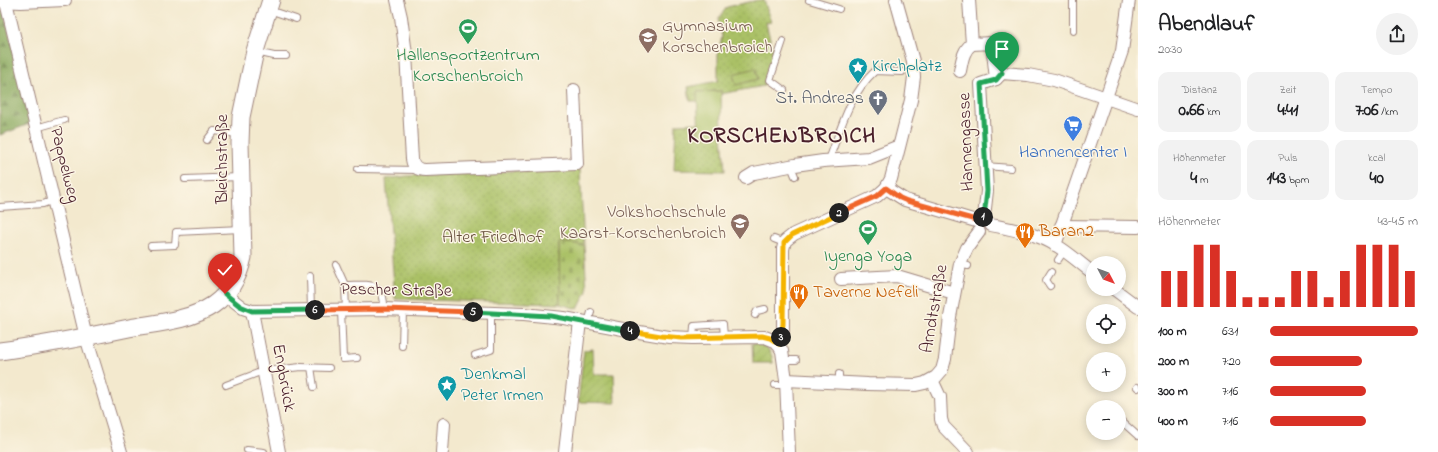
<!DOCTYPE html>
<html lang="de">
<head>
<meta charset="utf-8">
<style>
  :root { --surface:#fff; --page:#f2f2f2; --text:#202124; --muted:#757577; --accent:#d93025 }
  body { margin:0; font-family:"Indie Flower",sans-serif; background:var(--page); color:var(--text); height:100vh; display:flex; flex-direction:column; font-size:15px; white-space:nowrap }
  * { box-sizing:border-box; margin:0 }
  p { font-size:13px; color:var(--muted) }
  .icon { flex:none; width:22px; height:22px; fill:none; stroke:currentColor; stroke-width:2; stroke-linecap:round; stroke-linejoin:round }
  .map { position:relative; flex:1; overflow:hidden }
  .sheet { display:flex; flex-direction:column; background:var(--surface); width:300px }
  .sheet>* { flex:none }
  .needle { width:26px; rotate:131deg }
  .buttons { position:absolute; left:1086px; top:256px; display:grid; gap:8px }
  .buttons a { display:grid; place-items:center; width:40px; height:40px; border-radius:50%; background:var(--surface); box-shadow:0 2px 10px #0003; font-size:20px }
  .pin { position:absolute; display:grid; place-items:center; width:34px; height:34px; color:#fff; margin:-41px -17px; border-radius:50% 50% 50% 0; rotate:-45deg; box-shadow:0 0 4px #0007 }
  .pin .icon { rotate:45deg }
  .km { position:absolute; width:20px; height:20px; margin:-10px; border-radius:50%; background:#222; color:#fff; font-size:11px; line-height:20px; text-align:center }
  .round { display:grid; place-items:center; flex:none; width:42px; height:42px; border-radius:21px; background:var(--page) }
  .head { display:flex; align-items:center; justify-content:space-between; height:68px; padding:0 20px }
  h1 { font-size:22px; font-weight:800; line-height:30px }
  .figures { display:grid; grid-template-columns:repeat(3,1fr); gap:6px; height:68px; padding:4px 20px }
  .figures div { display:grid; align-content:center; border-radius:10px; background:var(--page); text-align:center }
  .figures b { font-size:17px; font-weight:800 }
  .figures small { font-size:11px; font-weight:400 }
  .figures p { font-size:11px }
  .chart { height:112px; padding:8px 20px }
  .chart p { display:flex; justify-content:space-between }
  .chart svg { width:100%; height:72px; margin-top:4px; stroke:var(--accent); stroke-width:6 }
  ul { padding:0 20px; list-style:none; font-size:13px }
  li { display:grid; grid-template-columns:64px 48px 1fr; align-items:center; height:30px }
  li i { height:10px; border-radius:5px; background:var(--accent) }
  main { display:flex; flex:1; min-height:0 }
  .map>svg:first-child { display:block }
  .grass { fill:url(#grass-dots); stroke:#7a7048 }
  .forest { fill:url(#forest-firs); stroke:#686343 }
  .cemetery { fill:url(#cemetery-stones); stroke:#7a7048 }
  .garden { fill:url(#garden-furrows); stroke:#7a7048 }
  .pitch { fill:#aac166; stroke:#7a7048 }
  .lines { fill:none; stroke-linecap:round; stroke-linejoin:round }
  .lane-casing { stroke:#9e847c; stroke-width:8 }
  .street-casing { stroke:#9e847c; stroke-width:14 }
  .secondary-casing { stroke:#9e847c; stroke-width:19 }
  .lane { stroke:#fff; stroke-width:6 }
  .street { stroke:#fff; stroke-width:12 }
  .secondary { stroke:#fff; stroke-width:17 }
  .split-1-casing { stroke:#fff; stroke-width:8 }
  .split-2-casing { stroke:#fff; stroke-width:8 }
  .split-3-casing { stroke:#fff; stroke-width:8 }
  .split-4-casing { stroke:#fff; stroke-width:8 }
  .split-5-casing { stroke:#fff; stroke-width:8 }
  .split-6-casing { stroke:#fff; stroke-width:8 }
  .split-7-casing { stroke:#fff; stroke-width:8 }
  .split-1 { stroke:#22a559; stroke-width:5 }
  .split-2 { stroke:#f0652b; stroke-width:5 }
  .split-3 { stroke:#f5b400; stroke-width:5 }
  .split-4 { stroke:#f5b400; stroke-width:5 }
  .split-5 { stroke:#22a559; stroke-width:5 }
  .split-6 { stroke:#f0652b; stroke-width:5 }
  .split-7 { stroke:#22a559; stroke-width:5 }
  .labels { text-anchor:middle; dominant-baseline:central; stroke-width:3; stroke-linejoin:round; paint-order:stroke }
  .education-label { font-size:18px; fill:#785e54; stroke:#fcf5e5; text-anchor:start }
  .leisure-label { font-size:18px; fill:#27864d; stroke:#fcf5e5 }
  .culture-label { font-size:18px; fill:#0d838f; stroke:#fcf5e5; text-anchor:start }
  .worship-label { font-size:18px; fill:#5b616d; stroke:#fcf5e5; text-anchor:end }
  .street-label { font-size:18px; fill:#4a1f2b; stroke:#fcf5e5 }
  .shop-label { font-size:18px; fill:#366cbe; stroke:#fcf5e5 }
  .food-label { font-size:18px; fill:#c56008; stroke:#fcf5e5; text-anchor:start }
  .park-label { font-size:18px; fill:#67503d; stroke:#fcf5e5 }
  .district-label { font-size:22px; font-weight:bold; letter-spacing:1px; fill:#4a1f2b; stroke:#fcf5e5 }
</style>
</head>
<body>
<main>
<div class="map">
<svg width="1138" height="452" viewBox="0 0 1138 452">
  <defs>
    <pattern id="grass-dots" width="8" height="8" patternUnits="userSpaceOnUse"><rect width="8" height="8" fill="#aac166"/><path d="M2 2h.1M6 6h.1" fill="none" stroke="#94a559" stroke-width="1.8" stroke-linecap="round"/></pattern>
    <pattern id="forest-firs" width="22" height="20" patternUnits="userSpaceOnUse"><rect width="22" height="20" fill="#87a75b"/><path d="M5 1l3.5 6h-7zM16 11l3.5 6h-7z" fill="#70874b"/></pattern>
    <pattern id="cemetery-stones" width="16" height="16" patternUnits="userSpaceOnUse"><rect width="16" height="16" fill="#aac166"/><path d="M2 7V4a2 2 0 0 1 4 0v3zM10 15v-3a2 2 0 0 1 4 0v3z" fill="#94a559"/></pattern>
    <pattern id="garden-furrows" width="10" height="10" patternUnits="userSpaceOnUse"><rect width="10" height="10" fill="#aac166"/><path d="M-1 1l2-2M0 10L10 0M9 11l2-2" fill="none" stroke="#94a559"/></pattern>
  </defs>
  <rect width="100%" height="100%" fill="#fcf5e5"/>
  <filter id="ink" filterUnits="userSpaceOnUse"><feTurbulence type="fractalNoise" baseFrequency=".025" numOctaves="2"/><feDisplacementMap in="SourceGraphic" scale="8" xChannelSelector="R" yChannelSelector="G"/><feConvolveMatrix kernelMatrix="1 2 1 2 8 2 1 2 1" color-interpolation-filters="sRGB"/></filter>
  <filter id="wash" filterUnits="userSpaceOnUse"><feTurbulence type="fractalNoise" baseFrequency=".012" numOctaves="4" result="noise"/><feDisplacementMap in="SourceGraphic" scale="16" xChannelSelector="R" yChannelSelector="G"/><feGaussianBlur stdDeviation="0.9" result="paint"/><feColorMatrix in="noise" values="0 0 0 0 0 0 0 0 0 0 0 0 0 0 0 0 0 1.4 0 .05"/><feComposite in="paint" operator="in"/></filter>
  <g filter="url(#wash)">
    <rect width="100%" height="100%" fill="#f3e9ce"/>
    <g class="grass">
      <polygon points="758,0 764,0 771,22 766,23 774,55 764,86 721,94 721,91 697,92 698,101 690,101 688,87 718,81 718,52 722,37 718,19 727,7"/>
      <polygon points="698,123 699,136 722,135 725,171 674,170 676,124"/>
      <polygon points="575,168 580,170 584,245 559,242 560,304 395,299 386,179 407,176"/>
    </g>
    <polygon class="forest" points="0,9 4,13 32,123 0,135"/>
    <polygon class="cemetery" points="559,242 584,245 587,291 578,309 560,304"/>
    <g class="garden">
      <path d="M752 343C765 344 772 349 773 363H753Z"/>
      <polygon points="593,349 594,374 614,374 615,403 578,402 584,350"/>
    </g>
    <g class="pitch">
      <polygon points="756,68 758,79 736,85 733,74"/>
      <polygon points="721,91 722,135 699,136 697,92"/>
    </g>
  </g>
  <g filter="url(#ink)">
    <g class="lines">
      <defs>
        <g id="lane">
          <polyline points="809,0 839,9"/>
          <polyline points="269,10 296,19"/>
          <polyline points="1073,31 1073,0"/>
          <polyline points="783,41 770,80 784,90"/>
          <polyline points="256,52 274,56 286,56"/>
          <polyline points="36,128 64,120"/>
          <polyline points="207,140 214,131 238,134"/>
          <path d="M829 160C841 128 849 95 875 71L902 72"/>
          <polyline points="791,166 795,176"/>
          <polyline points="985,166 1011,168"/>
          <polyline points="358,169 418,170"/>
          <polyline points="185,179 240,177"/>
          <polyline points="0,207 43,204 54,200"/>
          <polyline points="774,239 784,243"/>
          <polyline points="151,246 175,245 176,232 241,229"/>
          <polyline points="1058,260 1064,251"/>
          <polyline points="960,264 968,266"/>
          <polyline points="336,265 345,285"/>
          <polyline points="310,276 311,310"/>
          <polyline points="1050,286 1046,280 1051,272"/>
          <polyline points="341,310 343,359 357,358"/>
          <path d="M346 310 345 285C368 285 385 280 384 309"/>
          <polyline points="755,315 757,311 765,309"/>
          <polyline points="588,323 591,312"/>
          <polyline points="693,338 694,326 723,324 724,337"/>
          <polyline points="402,346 403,310"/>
          <polyline points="475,355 491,350 491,313"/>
          <polyline points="784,360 796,360"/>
          <polyline points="311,367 314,387"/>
          <polyline points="839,374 839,383"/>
          <polyline points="226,385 263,371 301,367 329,368"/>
          <polyline points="775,385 786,385"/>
          <polyline points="1137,387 1138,388"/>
          <polyline points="1119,419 1138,436"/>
          <polyline points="247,450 264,452"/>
        </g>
        <g id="street">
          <path d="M397 0 401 17 406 54 412 159C413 167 418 170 425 170L577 164 574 90"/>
          <polyline points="969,0 972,44 992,43 996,79"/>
          <polyline points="0,1 21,2 65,0"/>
          <polyline points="6,2 86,337 121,452"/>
          <path d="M960 71C962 61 963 50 972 44"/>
          <polyline points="746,178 754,173 795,165 823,161 869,158 899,146"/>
          <polyline points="886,188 905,200 976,221"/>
          <polyline points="984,217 987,191 981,84 996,79 1002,73 1028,75 1054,80 1138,109"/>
          <path d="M991 225C1006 228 1023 231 1039 237 1059 244 1076 260 1093 273"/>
          <polyline points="1061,226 1138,227"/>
          <polyline points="1055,245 1122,51 1129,0"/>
          <polyline points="841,279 897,276 954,293"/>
          <polyline points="1114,289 1138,307"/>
          <polyline points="225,294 243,308 252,311 384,309 524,314 564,318 639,332 669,337 693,338 765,337 777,342 782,351 786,380 789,452"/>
          <polyline points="252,311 279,452"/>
          <polyline points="779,344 783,332 783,249 785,241 794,234 877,196 886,188 891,179 911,100 914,77 913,61 896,0"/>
          <polyline points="786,380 868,384 916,385 925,383 936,377 942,370 945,359 950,317 960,264 967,248 979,232"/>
          <polyline points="932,380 940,397 941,419 943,426 968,452"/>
          <polyline points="442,452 444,424"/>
          <polyline points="565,452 580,321"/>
        </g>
        <path id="secondary" d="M0 351C43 345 86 337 129 328 156 323 189 321 213 305 229 294 239 276 243 257L240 143 241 117 255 51 271 0"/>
      </defs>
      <use href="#lane" class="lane-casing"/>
      <use href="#street" class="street-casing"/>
      <use href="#secondary" class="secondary-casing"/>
      <use href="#lane" class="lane"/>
      <use href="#street" class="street"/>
      <use href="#secondary" class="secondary"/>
    </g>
  </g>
  <g class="lines" filter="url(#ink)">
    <defs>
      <polyline id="split-1" points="983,217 984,217 987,191 981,84 996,80 1002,73"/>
      <polyline id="split-2" points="839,213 877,196 886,188 900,198 907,201 976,220 979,217 983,217"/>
      <polyline id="split-3" points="781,337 783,324 784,243 792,235 839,213"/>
      <polyline id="split-4" points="630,331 661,336 682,338 762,336 770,338 779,344 781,337"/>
      <polyline id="split-5" points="473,312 551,316 630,331"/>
      <polyline id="split-6" points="315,310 384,309 473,312"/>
      <polyline id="split-7" points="225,294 240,306 252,311 315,310"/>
    </defs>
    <use href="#split-1" class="split-1-casing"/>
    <use href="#split-2" class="split-2-casing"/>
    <use href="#split-3" class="split-3-casing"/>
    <use href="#split-4" class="split-4-casing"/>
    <use href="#split-5" class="split-5-casing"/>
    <use href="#split-6" class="split-6-casing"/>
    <use href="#split-7" class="split-7-casing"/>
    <use href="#split-1" class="split-1"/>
    <use href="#split-2" class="split-2"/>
    <use href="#split-3" class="split-3"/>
    <use href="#split-4" class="split-4"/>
    <use href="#split-5" class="split-5"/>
    <use href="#split-6" class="split-6"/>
    <use href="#split-7" class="split-7"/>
  </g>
  <defs>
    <symbol id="stadium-pin" viewBox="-11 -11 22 30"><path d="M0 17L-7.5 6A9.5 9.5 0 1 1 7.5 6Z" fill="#2e9e5b" stroke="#fcf5e5"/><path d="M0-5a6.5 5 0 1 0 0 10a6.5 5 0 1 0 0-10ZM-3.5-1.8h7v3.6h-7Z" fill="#fff"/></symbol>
    <symbol id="school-pin" viewBox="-11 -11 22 30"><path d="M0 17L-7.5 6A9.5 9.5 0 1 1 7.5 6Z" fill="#8d6e63" stroke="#fcf5e5"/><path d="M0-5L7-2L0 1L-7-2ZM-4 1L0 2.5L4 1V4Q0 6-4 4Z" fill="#fff"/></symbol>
    <symbol id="sight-pin" viewBox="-11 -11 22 30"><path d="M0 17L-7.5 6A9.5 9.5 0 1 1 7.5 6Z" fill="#0f9aa8" stroke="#fcf5e5"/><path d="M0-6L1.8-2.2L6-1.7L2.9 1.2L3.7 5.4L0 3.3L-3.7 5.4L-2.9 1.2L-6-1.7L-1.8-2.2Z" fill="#fff"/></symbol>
    <symbol id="church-pin" viewBox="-11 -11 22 30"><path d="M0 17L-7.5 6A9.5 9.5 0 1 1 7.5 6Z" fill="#6b7280" stroke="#fcf5e5"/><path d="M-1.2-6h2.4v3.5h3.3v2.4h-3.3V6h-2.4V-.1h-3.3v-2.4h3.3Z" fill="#fff"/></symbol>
    <symbol id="supermarket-pin" viewBox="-11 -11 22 30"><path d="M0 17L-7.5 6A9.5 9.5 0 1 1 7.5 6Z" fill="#3f7fe0" stroke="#fcf5e5"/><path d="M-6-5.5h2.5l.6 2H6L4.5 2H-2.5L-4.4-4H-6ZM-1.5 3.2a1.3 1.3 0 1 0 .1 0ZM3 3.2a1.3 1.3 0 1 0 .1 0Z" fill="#fff"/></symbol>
    <symbol id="university-pin" viewBox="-11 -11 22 30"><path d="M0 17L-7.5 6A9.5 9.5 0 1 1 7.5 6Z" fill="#8d6e63" stroke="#fcf5e5"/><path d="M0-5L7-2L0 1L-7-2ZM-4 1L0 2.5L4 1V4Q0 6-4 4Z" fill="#fff"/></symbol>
    <symbol id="restaurant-pin" viewBox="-11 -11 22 30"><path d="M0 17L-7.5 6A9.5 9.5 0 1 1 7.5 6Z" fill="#e8710a" stroke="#fcf5e5"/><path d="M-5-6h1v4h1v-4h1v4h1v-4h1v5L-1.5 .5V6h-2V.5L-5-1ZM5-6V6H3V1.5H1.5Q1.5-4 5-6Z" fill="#fff"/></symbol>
  </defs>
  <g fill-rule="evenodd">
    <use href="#stadium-pin" x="457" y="17" width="22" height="30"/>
    <use href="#school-pin" x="637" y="26" width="22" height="30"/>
    <use href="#sight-pin" x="847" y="56" width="22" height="30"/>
    <use href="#church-pin" x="867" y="88" width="22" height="30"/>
    <use href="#supermarket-pin" x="1062" y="114" width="22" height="30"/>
    <use href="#university-pin" x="729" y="212" width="22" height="30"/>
    <use href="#stadium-pin" x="857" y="218" width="22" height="30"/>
    <use href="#restaurant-pin" x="1014" y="221" width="22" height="30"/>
    <use href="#restaurant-pin" x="788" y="282" width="22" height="30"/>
    <use href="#sight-pin" x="436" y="374" width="22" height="30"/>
  </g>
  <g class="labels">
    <g class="education-label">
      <text x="662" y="27">Gymnasium<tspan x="662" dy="21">Korschenbroich</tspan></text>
      <text x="726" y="213" text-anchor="end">Volkshochschule<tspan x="726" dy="21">Kaarst-Korschenbroich</tspan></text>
    </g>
    <g class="leisure-label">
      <text x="468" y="56">Hallensportzentrum<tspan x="468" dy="21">Korschenbroich</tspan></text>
      <text x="868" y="257">Iyenga Yoga</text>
    </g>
    <g class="culture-label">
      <text x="872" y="67">Kirchplatz</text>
      <text x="461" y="375">Denkmal<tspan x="461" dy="21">Peter Irmen</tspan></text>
    </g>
    <g class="worship-label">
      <text x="864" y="99">St. Andreas</text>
    </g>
    <g class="street-label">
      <text transform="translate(967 142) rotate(-92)">Hannengasse</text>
      <text transform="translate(223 159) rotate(-90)">Bleichstraße</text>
      <text transform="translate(64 165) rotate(76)">Pappelweg</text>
      <text transform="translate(396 291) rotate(1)">Pescher Straße</text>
      <text transform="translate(935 309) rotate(-80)">Arndtstraße</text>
      <text transform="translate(283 378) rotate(80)">Engbrück</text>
    </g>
    <g class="shop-label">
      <text x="1073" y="153">Hannencenter I</text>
    </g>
    <g class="food-label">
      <text x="1039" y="232">Baran2</text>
      <text x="813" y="293">Taverne Nefeli</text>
    </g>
    <g class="park-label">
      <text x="493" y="238">Alter Friedhof</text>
    </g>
    <g class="district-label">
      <text x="782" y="137">KORSCHENBROICH</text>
    </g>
  </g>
</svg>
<div class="buttons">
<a><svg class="needle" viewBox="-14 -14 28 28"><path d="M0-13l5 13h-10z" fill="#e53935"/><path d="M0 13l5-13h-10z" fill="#757577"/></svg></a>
<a><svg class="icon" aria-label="locate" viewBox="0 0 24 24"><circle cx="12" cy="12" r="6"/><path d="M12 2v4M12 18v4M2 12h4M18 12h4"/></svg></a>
<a>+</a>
<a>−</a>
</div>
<div class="pin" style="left:1002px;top:73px;background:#1e9e55"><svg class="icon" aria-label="arrive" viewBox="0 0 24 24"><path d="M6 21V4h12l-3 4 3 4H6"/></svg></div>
<div class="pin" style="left:225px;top:294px;background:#d93025"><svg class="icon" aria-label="check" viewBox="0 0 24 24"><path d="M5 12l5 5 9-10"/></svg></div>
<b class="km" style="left:983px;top:217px">1</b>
<b class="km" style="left:839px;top:213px">2</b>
<b class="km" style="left:781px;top:337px">3</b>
<b class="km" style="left:630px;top:331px">4</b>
<b class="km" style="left:473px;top:312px">5</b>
<b class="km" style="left:315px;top:310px">6</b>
</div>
<section class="sheet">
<div class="head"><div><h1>Abendlauf</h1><p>20:30</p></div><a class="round"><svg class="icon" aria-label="share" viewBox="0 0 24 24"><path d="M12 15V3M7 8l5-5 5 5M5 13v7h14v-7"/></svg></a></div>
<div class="figures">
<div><p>Distanz</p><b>0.66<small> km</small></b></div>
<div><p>Zeit</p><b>4:41</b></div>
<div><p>Tempo</p><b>7:06<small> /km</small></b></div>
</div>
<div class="figures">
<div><p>Höhenmeter</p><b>4<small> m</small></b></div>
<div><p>Puls</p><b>143<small> bpm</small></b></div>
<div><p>kcal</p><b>40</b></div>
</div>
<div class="chart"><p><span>Höhenmeter</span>43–45 m</p>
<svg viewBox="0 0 160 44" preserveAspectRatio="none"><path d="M5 44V22M15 44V22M25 44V6M35 44V6M45 44V22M55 44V38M65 44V38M75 44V38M85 44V22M95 44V22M105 44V38M115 44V22M125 44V6M135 44V6M145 44V6M155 44V22"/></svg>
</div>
<ul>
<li><b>100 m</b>6:31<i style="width:100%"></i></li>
<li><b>200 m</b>7:20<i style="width:62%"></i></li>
<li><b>300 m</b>7:16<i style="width:65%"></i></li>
<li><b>400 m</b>7:16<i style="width:65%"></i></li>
</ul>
</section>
</main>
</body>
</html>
